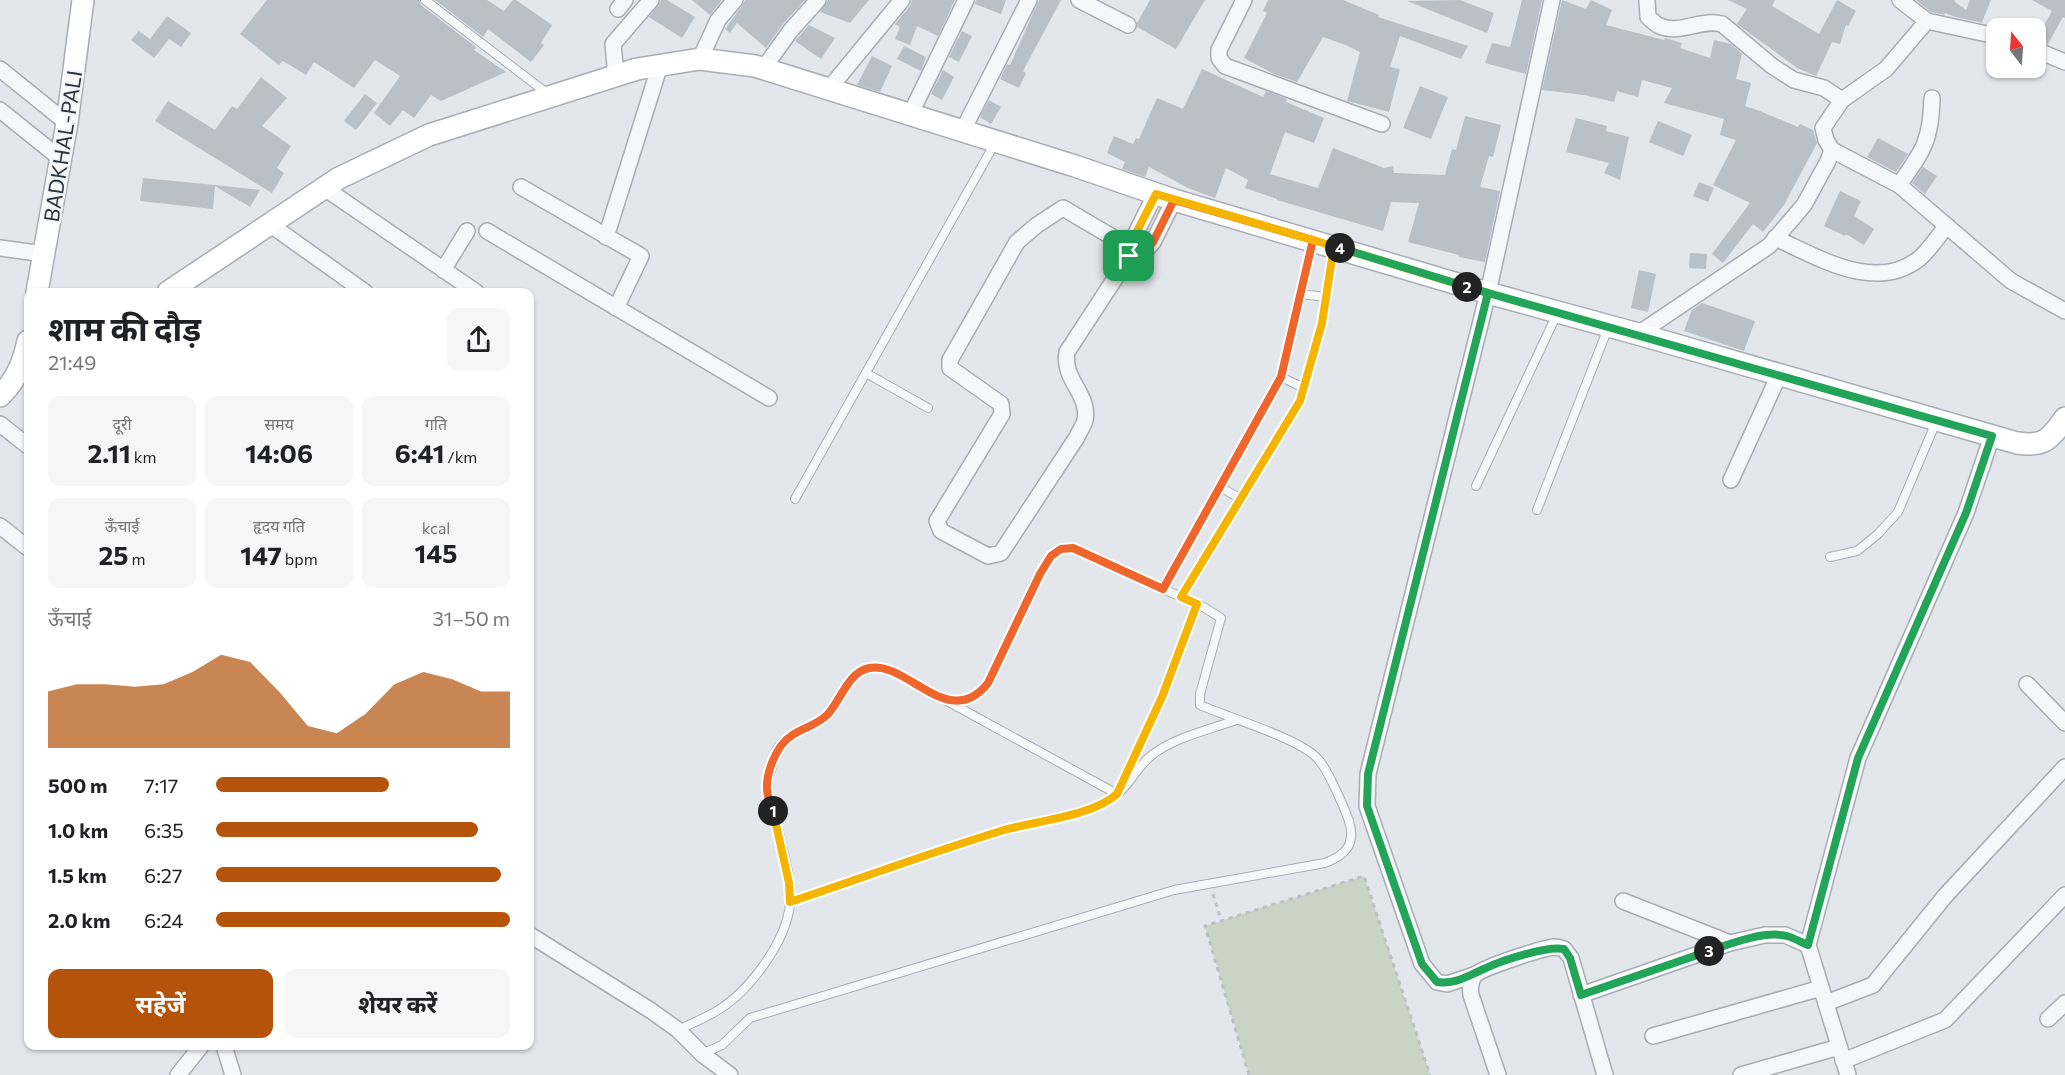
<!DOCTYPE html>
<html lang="hi">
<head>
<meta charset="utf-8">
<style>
  :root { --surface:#fff; --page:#f6f6f6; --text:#202124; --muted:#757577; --accent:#b45309 }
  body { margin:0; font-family:Commissioner,"Noto Sans Devanagari",sans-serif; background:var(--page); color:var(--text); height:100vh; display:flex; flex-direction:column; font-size:22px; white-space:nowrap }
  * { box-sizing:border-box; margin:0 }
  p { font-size:20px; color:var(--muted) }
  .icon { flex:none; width:33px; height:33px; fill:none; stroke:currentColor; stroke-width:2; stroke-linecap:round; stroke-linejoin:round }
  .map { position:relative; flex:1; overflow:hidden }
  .sheet { position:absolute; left:24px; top:288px; width:510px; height:762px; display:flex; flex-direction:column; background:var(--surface); border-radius:12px; box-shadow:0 2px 4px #0004 }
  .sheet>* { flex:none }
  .needle { width:39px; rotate:343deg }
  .fabs { position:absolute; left:1986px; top:18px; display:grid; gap:12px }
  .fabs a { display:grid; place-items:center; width:60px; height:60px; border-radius:12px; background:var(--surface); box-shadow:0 2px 4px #0004; font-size:30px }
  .pin { position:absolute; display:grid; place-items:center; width:51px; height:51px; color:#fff; margin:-26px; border-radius:12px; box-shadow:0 3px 9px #0006 }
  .km { position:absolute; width:30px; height:30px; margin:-15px; border-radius:50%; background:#222; color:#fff; font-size:16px; line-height:30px; text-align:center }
  .round { display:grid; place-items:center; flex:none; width:63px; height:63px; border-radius:12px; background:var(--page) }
  .overview { display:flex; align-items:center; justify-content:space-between; height:102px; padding:0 24px }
  h1 { font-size:33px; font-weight:700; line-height:45px }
  .stats { display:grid; grid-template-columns:repeat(3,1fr); gap:9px; height:102px; padding:6px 24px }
  .stats div { display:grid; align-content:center; border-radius:12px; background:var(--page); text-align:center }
  .stats b { font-size:26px; font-weight:700 }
  .stats small { font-size:16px; font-weight:400 }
  .stats p { font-size:16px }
  .chart { height:168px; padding:12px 24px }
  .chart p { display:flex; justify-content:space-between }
  .chart svg { width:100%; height:108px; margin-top:6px; fill:var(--accent); opacity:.7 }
  .cta { display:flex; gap:12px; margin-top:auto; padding:12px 24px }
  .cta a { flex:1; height:69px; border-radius:12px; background:var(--accent); color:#fff; font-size:24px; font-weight:700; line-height:69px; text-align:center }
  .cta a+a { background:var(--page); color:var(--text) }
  ul { padding:0 24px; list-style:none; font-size:20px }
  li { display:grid; grid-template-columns:96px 72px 1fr; align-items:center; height:45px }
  li i { height:15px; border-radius:8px; background:var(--accent) }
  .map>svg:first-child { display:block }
  .green { fill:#c9d4c4 }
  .building { fill:#bac0c7 }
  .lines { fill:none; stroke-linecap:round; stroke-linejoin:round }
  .lane-casing { stroke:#a8adb5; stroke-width:10 }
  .street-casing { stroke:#a8adb5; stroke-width:18 }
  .secondary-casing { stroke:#a8adb5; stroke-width:24 }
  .path { stroke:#bdc1c6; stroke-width:3; stroke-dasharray:4.5 4.5; stroke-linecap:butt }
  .lane { stroke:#f6f7f9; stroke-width:8 }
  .street { stroke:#f6f7f9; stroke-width:15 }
  .secondary { stroke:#fff; stroke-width:21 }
  .split-1-casing { stroke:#fff; stroke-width:12 }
  .split-2-casing { stroke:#fff; stroke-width:12 }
  .split-3-casing { stroke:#fff; stroke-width:12 }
  .split-4-casing { stroke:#fff; stroke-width:12 }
  .split-5-casing { stroke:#fff; stroke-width:12 }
  .split-1 { stroke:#f0652b; stroke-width:8 }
  .split-2 { stroke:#f5b400; stroke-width:8 }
  .split-3 { stroke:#22a559; stroke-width:8 }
  .split-4 { stroke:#22a559; stroke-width:8 }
  .split-5 { stroke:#f5b400; stroke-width:8 }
  .labels { text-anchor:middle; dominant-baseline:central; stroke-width:5; stroke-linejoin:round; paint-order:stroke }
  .street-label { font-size:21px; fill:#2b3542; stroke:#f3f5f8 }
</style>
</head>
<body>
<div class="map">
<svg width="2065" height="1075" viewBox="0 0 2065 1075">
  <rect width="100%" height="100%" fill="#e3e6eb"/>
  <polygon class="green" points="1364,876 1430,1075 1249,1075 1205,926"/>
  <g class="building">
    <polygon points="267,0 419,0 421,5 476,47 474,50 506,72 441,101 431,95 414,118 403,110 390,126 374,113 400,76 375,60 354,88 314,62 306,75 283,61 279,65 240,34"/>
    <polygon points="435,0 487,0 504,11 513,0 516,0 552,25 541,43 544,45 531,62 488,29 483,37"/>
    <polygon points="661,0 667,0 695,17 682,38 649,17 658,6"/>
    <polygon points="692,0 722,0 710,15"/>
    <polygon points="745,0 805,0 783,24 766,48 737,23 730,33 725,29 742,6"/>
    <polygon points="828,0 869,0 850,23 820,12"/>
    <polygon points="912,0 955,0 938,36 917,26 910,45 895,39 900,27 895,24 910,6"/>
    <polygon points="976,0 1006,0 1001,14 975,4"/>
    <polygon points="1039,0 1061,0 1023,71 1026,73 1019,88 1000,79 1007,64 1010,65"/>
    <polygon points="1150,0 1205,0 1176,49 1137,27 1137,23"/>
    <polygon points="1268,0 1343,0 1379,15 1378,17 1468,46 1461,59 1400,36 1390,67 1400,69 1389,112 1347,101 1360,52 1346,45 1323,37 1297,82 1274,74 1244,58 1267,13 1263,11"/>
    <polygon points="1460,0 1494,13 1487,33 1407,1"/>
    <polygon points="1522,0 1542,0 1526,74 1485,63 1492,43 1510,47"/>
    <polygon points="1562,0 1586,9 1591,0 1612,10 1606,25 1664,40 1665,38 1682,43 1680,48 1710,58 1714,40 1731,44 1742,54 1736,79 1751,83 1745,106 1760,111 1798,127 1800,124 1813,130 1817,143 1784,205 1763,232 1753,224 1723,263 1712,254 1750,203 1713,185 1736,140 1720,135 1724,119 1664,103 1672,88 1642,80 1638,97 1617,91 1614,102 1584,95 1542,90"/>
    <polygon points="1728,0 1775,0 1772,6 1819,34 1837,0 1856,11 1848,26 1846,25 1840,44 1832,42 1816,76 1797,68 1737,24 1747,9"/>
    <polygon points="1916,0 1955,0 1954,1 1966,10 1970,0 1991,0 1982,22 1983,23 1956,17 1945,13 1944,15 1931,12"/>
    <polygon points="2032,0 2065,0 2065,18 2063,17 2048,44 2036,40 2052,11"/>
    <polygon points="167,16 191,33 181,47 169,39 154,58 131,40 139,31 150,39"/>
    <polygon points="809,25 835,38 821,59 795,41"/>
    <polygon points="962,31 972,36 959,62 949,57"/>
    <polygon points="904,46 926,57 921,71 897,59"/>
    <polygon points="872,56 892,66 880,92 857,85"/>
    <polygon points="1202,69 1263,97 1266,91 1287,99 1286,102 1324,118 1314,143 1285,132 1270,174 1318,188 1333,148 1384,168 1393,166 1394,173 1445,175 1452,149 1456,150 1465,116 1501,125 1493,157 1489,156 1480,187 1500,191 1485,262 1459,257 1459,255 1408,242 1419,203 1391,202 1383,231 1277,200 1277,199 1245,188 1248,180 1226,168 1215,198 1188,188 1149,167 1145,177 1122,169 1125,162 1107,153 1114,136 1133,144 1136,138 1139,139 1157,98 1183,109"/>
    <polygon points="943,70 954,77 942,100 931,94"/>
    <polygon points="261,77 287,98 262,126 291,146 277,168 284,173 272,193 155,121 168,101 215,130 232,106 237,109"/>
    <polygon points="1420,86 1448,97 1431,139 1403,128"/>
    <polygon points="365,94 377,103 356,130 344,121"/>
    <polygon points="989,100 1001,107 991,124 980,117"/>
    <polygon points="1576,118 1607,126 1606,131 1629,137 1620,180 1604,173 1609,163 1566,152"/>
    <polygon points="1658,121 1692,135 1683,156 1649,142"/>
    <polygon points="1878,138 1908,154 1896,172 1867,157"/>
    <polygon points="1923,167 1937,176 1925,194 1912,183"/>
    <polygon points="143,178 215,185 260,190 250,207 215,186 213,209 140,201"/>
    <polygon points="1699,182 1714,188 1708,202 1693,196"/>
    <polygon points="1840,191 1861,201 1854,216 1874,229 1864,245 1846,234 1845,236 1824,226"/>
    <polygon points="1690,253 1707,254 1706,269 1689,268"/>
    <polygon points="1639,270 1656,274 1648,312 1631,308"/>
    <polygon points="1702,303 1755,321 1744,351 1684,331 1692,310"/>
  </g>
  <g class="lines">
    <defs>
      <g id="lane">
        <polyline points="425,0 548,94"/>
        <polyline points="1300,294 1326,297"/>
        <polyline points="866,373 928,408"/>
        <polyline points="1281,377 1304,388"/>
        <polyline points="1476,486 1557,314"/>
        <polyline points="1220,487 1241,499"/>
        <polyline points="795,499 995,143"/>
        <polyline points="1537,510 1608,328"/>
        <polyline points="1830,557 1857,551 1878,534 1898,512 1936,422"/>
        <polyline points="1163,589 1281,377 1313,241"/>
        <polyline points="947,701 1117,794 1162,697 1197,604"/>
        <path d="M790 902C861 879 932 853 1003 831 1037 820 1077 818 1108 801 1127 791 1135 768 1152 755 1175 737 1209 730 1236 720"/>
        <path d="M678 1030C690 1024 703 1019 715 1012 748 993 786 943 790 904 792 881 784 854 779 833 775 819 767 803 767 789 767 782 770 773 772 767 774 761 774 754 777 749 788 732 811 729 826 717 841 703 846 677 866 669 902 655 948 734 988 683L1039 574 1051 556 1061 549 1073 548 1181 597"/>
        <path d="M702 1054 722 1045 750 1018 1174 890 1325 863C1346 855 1356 844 1349 821 1344 807 1328 770 1318 759 1301 739 1227 717 1200 705V694L1221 618 1205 608 1181 597 1300 401 1322 323 1333 247"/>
      </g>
      <g id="street">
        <polyline points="1079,0 1128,25"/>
        <polyline points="1244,0 1219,50 1219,58 1225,66 1382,124"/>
        <path d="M1647 0 1648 17C1652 20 1656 25 1660 26 1680 35 1702 18 1722 24L1772 66 1794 80 1824 88 1842 100"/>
        <polyline points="1900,0 1927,21 1996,36"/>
        <polyline points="618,9 625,0"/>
        <polyline points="1927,21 1886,69 1842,100 1823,128 1826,140 1832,150 1899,185 2011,281 2065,311"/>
        <polyline points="2036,50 2065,62"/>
        <polyline points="700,59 718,20 735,0"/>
        <polyline points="0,69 67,123"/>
        <polyline points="763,69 791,30 818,0"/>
        <polyline points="616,76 613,44 651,0"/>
        <polyline points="828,90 902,0"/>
        <polyline points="0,110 61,159"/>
        <polyline points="910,115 966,0"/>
        <polyline points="962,132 1029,0"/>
        <path d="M1899 185C1923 151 1931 141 1932 98"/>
        <polyline points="323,187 476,292"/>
        <polyline points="521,187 641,256 616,308"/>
        <polyline points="268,223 365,292"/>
        <polyline points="487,231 769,398"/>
        <polyline points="606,237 660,65"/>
        <path d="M1775 238C1818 257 1876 294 1920 258 1930 249 1938 236 1947 226"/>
        <polyline points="0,248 44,254"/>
        <path d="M1131 248 1063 208 1037 225 1017 242 950 360V368L1001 404 1002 414 937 521 941 531 988 556 1001 553 1077 437C1079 432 1084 425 1085 420 1090 394 1062 380 1067 352L1129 257 1132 241 1156 193"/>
        <polyline points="1129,257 1148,248 1153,242 1174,200"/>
        <polyline points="443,270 467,231"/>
        <polyline points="1638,334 1769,246 1804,205 1828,161 1832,150"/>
        <polyline points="0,424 28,446"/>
        <polyline points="1731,480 1779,375"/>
        <polyline points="0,526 28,548"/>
        <polyline points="2027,684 2065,723"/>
        <polyline points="1623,901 1730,943"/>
        <polyline points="530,935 650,1010 678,1030 702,1054 730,1075"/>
        <polyline points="1474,975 1447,984 1437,982 1422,964 1367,806 1368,774 1488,293 1552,0"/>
        <polyline points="1581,995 1730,943 1765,935 1785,935 1808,945"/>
        <polyline points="1826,1003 1873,985 1945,896 2065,767"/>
        <polyline points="2048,1019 2065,1003"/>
        <polyline points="1653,1036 1821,988"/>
        <polyline points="224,1046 233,1075"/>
        <polyline points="1843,1061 1945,1020 2065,895"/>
        <polyline points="178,1075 201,1046"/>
        <path d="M1498 1075 1471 995C1470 988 1470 982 1474 976 1480 968 1543 948 1554 947 1558 947 1561 948 1564 949L1571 958 1605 1075"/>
        <polyline points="1741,1075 1839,1047"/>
        <polyline points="1848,1075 1808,945 1858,758 1966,513 1992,436"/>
      </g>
      <g id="secondary">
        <polyline points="37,292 67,123 83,0"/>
        <path d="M168 292 339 178 429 135 637 69 700 59 755 66 1075 166 1174 200 1488 293 1638 334 2017 443C2045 447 2050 439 2065 418"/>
        <path d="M0 396C15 382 24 361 28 341"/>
      </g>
    </defs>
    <use href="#lane" class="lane-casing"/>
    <use href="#street" class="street-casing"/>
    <use href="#secondary" class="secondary-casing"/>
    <g class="path">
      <polyline points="1213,894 1221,920"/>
      <polyline points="1249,1075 1205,926 1364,876 1430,1075"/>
    </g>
    <use href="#lane" class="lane"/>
    <use href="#street" class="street"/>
    <use href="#secondary" class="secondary"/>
  </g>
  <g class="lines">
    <defs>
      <path id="split-1" d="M773 811C771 804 767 796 767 789 766 772 777 745 791 736 802 728 817 725 827 715 840 702 848 672 869 668 907 660 949 733 988 683L1040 574 1051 556 1061 549 1073 548 1163 589 1281 377 1313 240 1174 200 1153 242 1148 248 1129 256"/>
      <path id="split-2" d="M773 811 789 883 790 902C862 878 932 852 1004 830 1036 821 1093 816 1117 794L1162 697 1197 604 1181 597 1300 401 1322 323 1334 246 1467 287"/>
      <path id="split-3" d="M1467 287 1992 436 1966 513 1858 758 1808 945C1801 942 1794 938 1787 936 1765 930 1729 944 1709 951"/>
      <path id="split-4" d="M1340 248 1488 293 1368 774 1367 806 1422 964 1437 982C1455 985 1469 975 1486 968 1503 960 1546 946 1564 949L1570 958 1581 995 1709 951"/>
      <polyline id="split-5" points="1129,256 1132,241 1156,194 1340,248"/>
    </defs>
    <use href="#split-1" class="split-1-casing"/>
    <use href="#split-2" class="split-2-casing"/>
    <use href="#split-3" class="split-3-casing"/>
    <use href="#split-4" class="split-4-casing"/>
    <use href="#split-5" class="split-5-casing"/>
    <use href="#split-1" class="split-1"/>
    <use href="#split-2" class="split-2"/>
    <use href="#split-3" class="split-3"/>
    <use href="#split-4" class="split-4"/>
    <use href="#split-5" class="split-5"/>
  </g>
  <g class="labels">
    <g class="street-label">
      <text transform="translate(62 146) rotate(-81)">BADKHAL-PALI</text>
    </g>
  </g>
</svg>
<div class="fabs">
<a><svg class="needle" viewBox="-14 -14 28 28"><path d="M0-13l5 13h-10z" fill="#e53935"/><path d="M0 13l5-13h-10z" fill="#757577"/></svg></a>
</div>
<div class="pin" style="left:1129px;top:256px;background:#1e9e55"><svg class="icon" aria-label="arrive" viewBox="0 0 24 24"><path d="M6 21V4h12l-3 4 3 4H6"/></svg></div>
<b class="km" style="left:773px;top:811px">1</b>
<b class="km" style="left:1467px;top:287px">2</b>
<b class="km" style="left:1709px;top:951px">3</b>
<b class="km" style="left:1340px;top:248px">4</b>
<section class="sheet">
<div class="overview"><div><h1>शाम की दौड़</h1><p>21:49</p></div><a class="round"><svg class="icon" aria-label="share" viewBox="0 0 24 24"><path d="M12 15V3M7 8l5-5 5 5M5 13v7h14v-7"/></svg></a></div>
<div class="stats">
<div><p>दूरी</p><b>2.11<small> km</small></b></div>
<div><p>समय</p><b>14:06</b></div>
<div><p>गति</p><b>6:41<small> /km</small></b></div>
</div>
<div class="stats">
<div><p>ऊँचाई</p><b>25<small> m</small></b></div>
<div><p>हृदय गति</p><b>147<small> bpm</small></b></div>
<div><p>kcal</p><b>145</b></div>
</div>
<div class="chart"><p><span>ऊँचाई</span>31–50 m</p>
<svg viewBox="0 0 160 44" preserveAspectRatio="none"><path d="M0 44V21L10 18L20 18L30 19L40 18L50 13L60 6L70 9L80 21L90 35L100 38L110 30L120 18L130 13L140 16L150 21L160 21V44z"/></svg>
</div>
<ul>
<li><b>500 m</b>7:17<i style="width:59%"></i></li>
<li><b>1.0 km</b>6:35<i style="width:89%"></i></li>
<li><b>1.5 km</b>6:27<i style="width:97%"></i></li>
<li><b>2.0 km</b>6:24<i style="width:100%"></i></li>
</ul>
<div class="cta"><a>सहेजें</a><a>शेयर करें</a></div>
</section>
</div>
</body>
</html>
